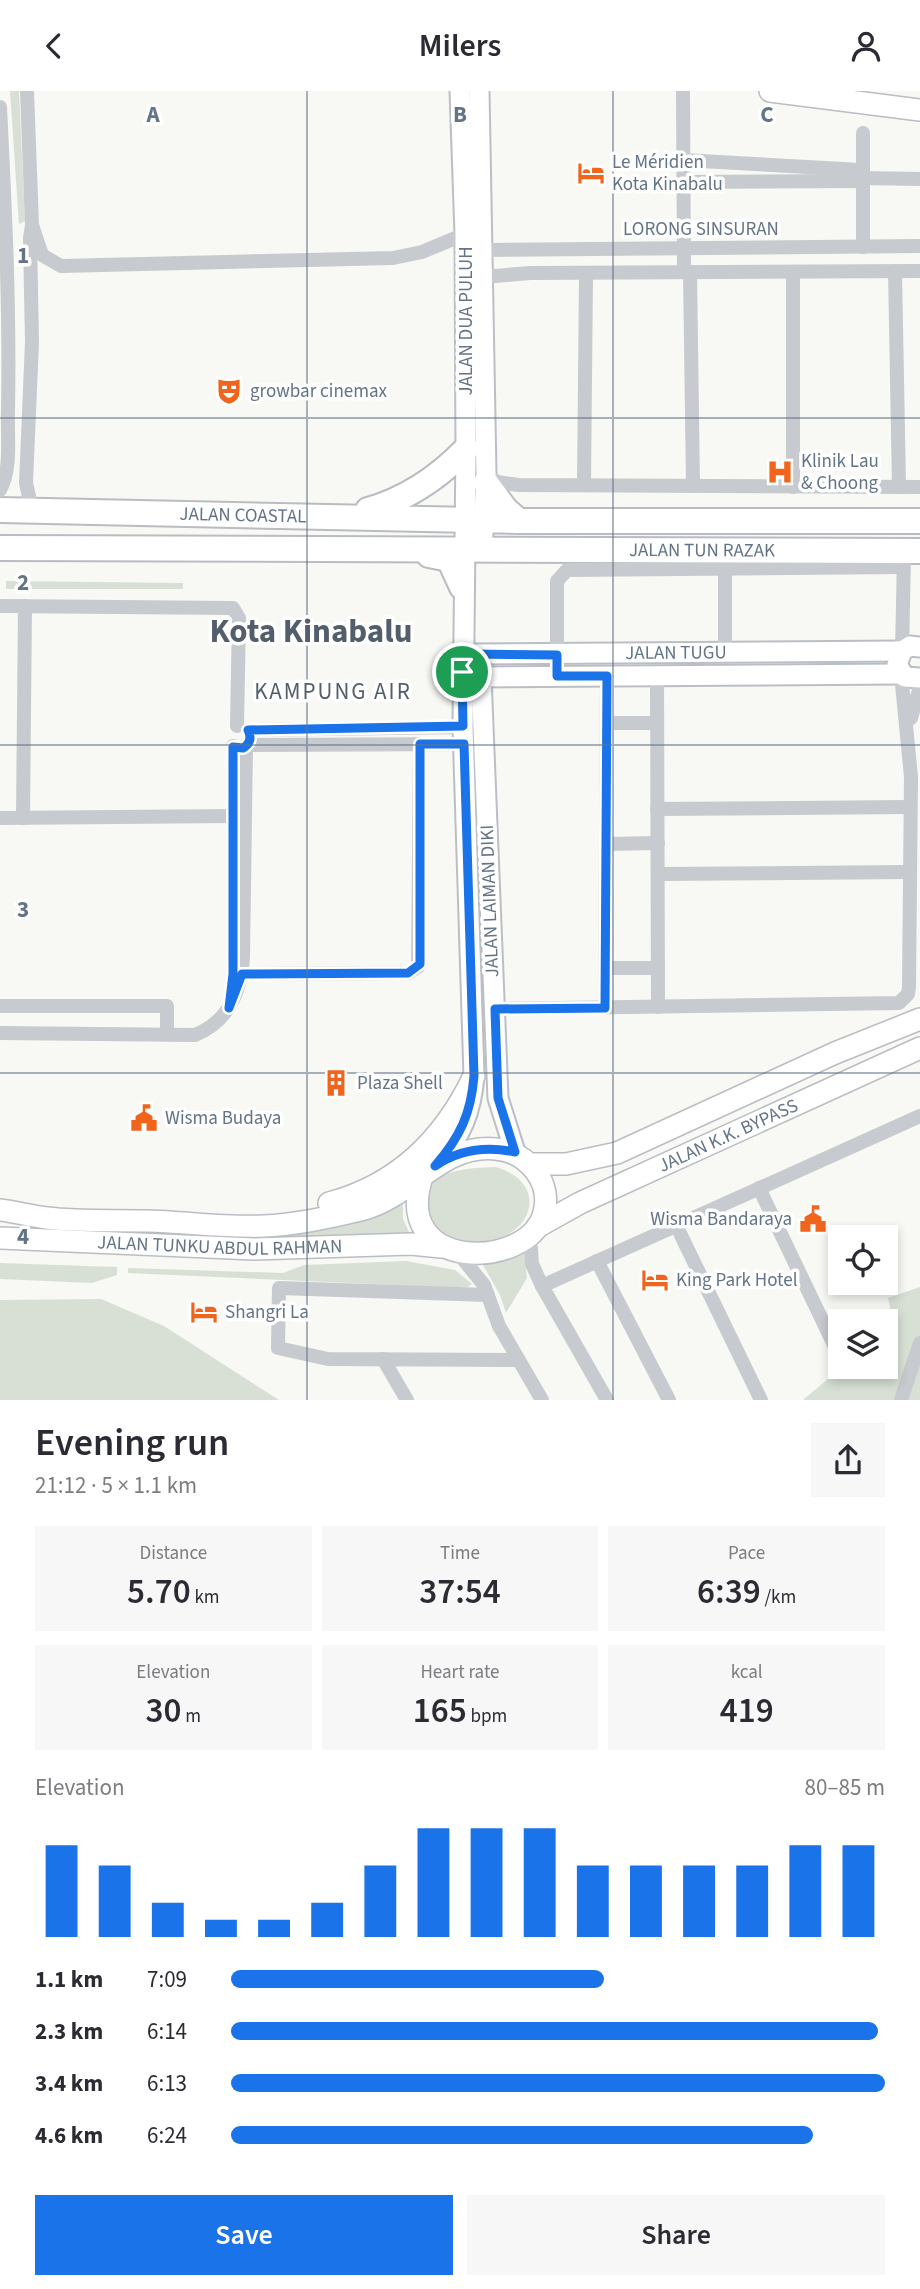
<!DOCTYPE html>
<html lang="en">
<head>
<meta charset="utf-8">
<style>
  :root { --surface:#fff; --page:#f7f7f7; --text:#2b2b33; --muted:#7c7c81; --accent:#1a73e8 }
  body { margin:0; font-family:"Source Sans 3",sans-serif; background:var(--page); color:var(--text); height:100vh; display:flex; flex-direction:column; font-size:26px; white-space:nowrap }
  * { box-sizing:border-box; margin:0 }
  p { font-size:23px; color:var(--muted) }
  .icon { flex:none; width:38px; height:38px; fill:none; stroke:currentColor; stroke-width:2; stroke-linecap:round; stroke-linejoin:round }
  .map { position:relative; height:1309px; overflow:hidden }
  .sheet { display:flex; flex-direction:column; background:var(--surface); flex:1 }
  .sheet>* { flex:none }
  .controls { position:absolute; left:828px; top:1134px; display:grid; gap:14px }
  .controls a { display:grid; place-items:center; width:70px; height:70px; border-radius:0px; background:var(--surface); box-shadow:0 4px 10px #0003; font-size:35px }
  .pin { position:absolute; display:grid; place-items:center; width:60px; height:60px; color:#fff; margin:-30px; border:4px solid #fff; border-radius:50%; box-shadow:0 2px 7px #0007 }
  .round { display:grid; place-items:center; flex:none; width:74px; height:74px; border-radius:0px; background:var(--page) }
  .headline { display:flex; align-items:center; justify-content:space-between; height:119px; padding:0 35px }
  h1 { font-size:38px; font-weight:600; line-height:52px }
  .figures { display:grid; grid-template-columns:repeat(3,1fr); gap:10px; height:119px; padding:7px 35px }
  .figures div { display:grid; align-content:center; border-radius:0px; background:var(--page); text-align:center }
  .figures b { font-size:35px; font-weight:600 }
  .figures small { font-size:19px; font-weight:400 }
  .figures p { font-size:19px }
  .chart { height:196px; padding:14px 35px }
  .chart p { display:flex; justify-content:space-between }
  .chart svg { width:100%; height:126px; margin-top:7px; stroke:var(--accent); stroke-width:6 }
  .action { display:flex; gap:14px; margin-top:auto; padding:14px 35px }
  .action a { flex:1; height:80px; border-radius:0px; background:var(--accent); color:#fff; font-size:28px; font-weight:600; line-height:80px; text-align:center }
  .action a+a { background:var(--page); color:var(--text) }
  ul { padding:0 35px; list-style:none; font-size:23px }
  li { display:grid; grid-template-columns:112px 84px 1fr; align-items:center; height:52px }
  li i { height:18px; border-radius:9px; background:var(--accent) }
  header { display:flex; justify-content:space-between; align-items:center; height:91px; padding:0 35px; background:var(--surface); font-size:32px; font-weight:600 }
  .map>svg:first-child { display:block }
  .green { fill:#d8e0d5 }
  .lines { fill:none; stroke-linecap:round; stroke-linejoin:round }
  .secondary-casing { stroke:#bbbfc5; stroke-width:23 }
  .primary-casing { stroke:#babdc2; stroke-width:24 }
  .highway-casing { stroke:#b9bcc0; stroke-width:28 }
  .street { stroke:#c7cace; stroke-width:14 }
  .secondary { stroke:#fff; stroke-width:19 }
  .primary { stroke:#fff; stroke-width:21 }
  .highway { stroke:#fff; stroke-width:24 }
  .route-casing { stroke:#fff; stroke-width:14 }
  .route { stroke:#1a73e8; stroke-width:9 }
  .grid { fill:none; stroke:#647488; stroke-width:2; stroke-opacity:0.55 }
  .labels { text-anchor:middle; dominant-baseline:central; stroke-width:7; stroke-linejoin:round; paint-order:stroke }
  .poi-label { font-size:19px; fill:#647488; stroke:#fff; text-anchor:start }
  .street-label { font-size:19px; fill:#647488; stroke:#fff }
  .quarter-label { font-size:23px; letter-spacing:2px; fill:#535e6c; stroke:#fff }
  .town-label { font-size:33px; font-weight:bold; fill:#535e6c; stroke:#fff }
  .grid-label { font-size:23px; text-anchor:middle; font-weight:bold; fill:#647488; stroke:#fff; stroke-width:7; stroke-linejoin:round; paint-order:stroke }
</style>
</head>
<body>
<header><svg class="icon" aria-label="back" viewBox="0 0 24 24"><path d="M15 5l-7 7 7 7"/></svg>Milers<svg class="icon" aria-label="person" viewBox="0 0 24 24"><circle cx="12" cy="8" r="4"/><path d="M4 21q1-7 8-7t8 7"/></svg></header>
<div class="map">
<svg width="920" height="1309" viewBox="0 0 920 1309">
  <rect width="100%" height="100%" fill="#f8f8f5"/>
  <g class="green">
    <polygon points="10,0 19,0 25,130 19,133"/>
    <polygon points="6,490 183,492 183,498 6,498"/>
    <path d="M496 1076C549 1092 535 1145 483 1151 476 1152 467 1154 461 1152 451 1149 441 1142 431 1137 430 1128 427 1118 426 1109 426 1077 474 1077 496 1076Z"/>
    <path d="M403 1113V1128L411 1145 248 1153 249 1148C302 1143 356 1139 403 1113Z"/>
    <polygon points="524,1160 527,1187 506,1222 500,1204 482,1172 503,1170"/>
    <polygon points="406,1170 455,1179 472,1193 468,1196 439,1196 128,1182 128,1177 283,1182 304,1174"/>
    <polygon points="0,1172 117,1176 117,1184 92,1192 0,1188"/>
    <polygon points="920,1196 920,1309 803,1309 842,1276 886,1276 886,1254 897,1248 888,1207"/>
    <polygon points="101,1208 164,1235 279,1309 0,1309 0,1209"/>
  </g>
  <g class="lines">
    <defs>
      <g id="secondary">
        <polyline points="479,0 486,383 482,460"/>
        <polyline points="920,556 910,555 902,560 897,574 905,586 920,587"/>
        <path id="s1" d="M462 580 465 566 471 563 902 560"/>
        <polyline points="515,1061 498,1007 481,586 901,583"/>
        <path d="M437 1073C461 1045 471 1022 474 985L463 636 466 358 465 143 460 0"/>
      </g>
      <g id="primary">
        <polyline points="770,0 920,19"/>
        <polyline points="531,1073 566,1073 617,1062 835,962 920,928"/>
        <path d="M329 1112C398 1094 444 1048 474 985"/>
        <path d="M0 1119C16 1121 31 1125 47 1127 80 1131 115 1129 148 1130 186 1131 226 1137 264 1135 297 1134 332 1126 364 1118 412 1105 442 1052 496 1058 528 1061 554 1092 543 1125 526 1178 391 1182 422 1086"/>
        <path id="s2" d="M537 1136 580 1112 920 957"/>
        <path id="s3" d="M0 1147 254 1158 411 1153 441 1156"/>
      </g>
      <g id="highway">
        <polyline points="486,392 506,419 519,430"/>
        <path id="s4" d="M0 419 519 430H920"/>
        <path d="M368 419C407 408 438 387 466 358"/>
        <path id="s5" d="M0 457 920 460"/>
        <polyline points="429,464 449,468 462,496"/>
      </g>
    </defs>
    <use href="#secondary" class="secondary-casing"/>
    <use href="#primary" class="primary-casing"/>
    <use href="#highway" class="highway-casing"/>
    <g class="street">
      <polyline points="27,0 32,134 30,147 32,251 26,392 32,419"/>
      <polyline points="683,0 684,181"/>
      <path d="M0 16C5 117 10 218 8 320 7 345 12 378 0 399"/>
      <polyline points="863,42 863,156"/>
      <polyline points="683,69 861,79"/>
      <polyline points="861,87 920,88"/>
      <polyline points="683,91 861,90"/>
      <polyline points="32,134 42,164 61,175 393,167 422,161 465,143"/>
      <polyline points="483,159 920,155"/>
      <polyline points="895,180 899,396"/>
      <polyline points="690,181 693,395"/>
      <polyline points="793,181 793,396"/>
      <polyline points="483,186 530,182 920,180"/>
      <polyline points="487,384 497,391 518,394 920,396"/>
      <polyline points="584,394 586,182"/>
      <polyline points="0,515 233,517 239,527 237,635"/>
      <polyline points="902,560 904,466"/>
      <polyline points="725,563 725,477"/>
      <polyline points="557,585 557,490 567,479 903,476"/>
      <polyline points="657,585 658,916"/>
      <polyline points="911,627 920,596"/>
      <polyline points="607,632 657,632"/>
      <polyline points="249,639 463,636"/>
      <polyline points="248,654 464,653"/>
      <polyline points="657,718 909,716"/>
      <polyline points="0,727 233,725"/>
      <polyline points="23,727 25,515"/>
      <polyline points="606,753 658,752"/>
      <polyline points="658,783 909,781"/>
      <polyline points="605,877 658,877"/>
      <polyline points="242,883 408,882 418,876 420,653"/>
      <polyline points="233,888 233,655"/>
      <polyline points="0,915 167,915 167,943"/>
      <polyline points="605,917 607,585"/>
      <polyline points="495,918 899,912 908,903 909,896 911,686 901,583"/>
      <path d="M0 942 195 944C229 930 241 901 243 866L246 655"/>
      <polyline points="759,1097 836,1258"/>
      <polyline points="676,1134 761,1309"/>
      <polyline points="530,1145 532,1173 542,1195 607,1309"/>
      <polyline points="458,1162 484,1194 499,1235 542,1309"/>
      <polyline points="597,1170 669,1309"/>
      <polyline points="542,1195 920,1025"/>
      <polyline points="488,1204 279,1197 278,1257 328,1268 518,1269"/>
      <polyline points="383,1268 407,1309"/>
      <polyline points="901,1309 920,1252"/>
    </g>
    <use href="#secondary" class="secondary"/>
    <use href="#primary" class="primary"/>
    <use href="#highway" class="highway"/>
  </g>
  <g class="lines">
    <defs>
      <path id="route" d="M471 563 557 564V585H607L605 917 495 918 498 1007 515 1061C486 1055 460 1058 435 1075 460 1046 471 1023 474 985L464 653H420V873L408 882 242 883 229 917 233 883V656L243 657C250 653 252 647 248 639L463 635 462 581 465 566Z"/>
    </defs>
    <use href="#route" class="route-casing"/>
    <use href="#route" class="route"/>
  </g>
  <path class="grid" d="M307 0V1309M613 0V1309M0 327H920M0 654H920M0 982H920"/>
  <defs>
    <symbol id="hotel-bare" viewBox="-9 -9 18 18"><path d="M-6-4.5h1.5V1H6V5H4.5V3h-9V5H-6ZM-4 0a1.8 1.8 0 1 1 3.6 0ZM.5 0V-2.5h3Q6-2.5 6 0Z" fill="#f0641c" stroke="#fff" stroke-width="2.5" paint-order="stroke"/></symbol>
    <symbol id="theatre-bare" viewBox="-9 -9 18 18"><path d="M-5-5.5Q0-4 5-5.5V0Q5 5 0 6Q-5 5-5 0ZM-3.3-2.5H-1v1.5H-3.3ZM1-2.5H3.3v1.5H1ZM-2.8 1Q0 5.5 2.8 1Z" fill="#f0641c" stroke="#fff" stroke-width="2.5" paint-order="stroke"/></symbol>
    <symbol id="hospital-bare" viewBox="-9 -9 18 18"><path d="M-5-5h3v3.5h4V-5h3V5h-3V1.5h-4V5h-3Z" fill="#f0641c" stroke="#fff" stroke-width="2.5" paint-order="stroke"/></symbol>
    <symbol id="building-bare" viewBox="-9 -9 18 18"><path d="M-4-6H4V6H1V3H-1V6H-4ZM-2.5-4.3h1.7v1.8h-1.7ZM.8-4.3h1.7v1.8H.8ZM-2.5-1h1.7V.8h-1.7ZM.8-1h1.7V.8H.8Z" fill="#f0641c" stroke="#fff" stroke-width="2.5" paint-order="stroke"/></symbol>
    <symbol id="civic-bare" viewBox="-9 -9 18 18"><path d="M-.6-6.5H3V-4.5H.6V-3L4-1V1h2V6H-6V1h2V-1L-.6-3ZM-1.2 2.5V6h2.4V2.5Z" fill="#f0641c" stroke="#fff" stroke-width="2.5" paint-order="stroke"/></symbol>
  </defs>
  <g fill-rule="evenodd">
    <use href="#hotel-bare" x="572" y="63" width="38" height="38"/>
    <use href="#theatre-bare" x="210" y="281" width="38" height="38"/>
    <use href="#hospital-bare" x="761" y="362" width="38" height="38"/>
    <use href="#building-bare" x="317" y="973" width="38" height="38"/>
    <use href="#civic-bare" x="125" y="1008" width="38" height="38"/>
    <use href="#civic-bare" x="794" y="1109" width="38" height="38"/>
    <use href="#hotel-bare" x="636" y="1170" width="38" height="38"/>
    <use href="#hotel-bare" x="185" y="1202" width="38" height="38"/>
  </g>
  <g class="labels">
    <g class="poi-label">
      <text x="612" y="71">Le Méridien<tspan x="612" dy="22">Kota Kinabalu</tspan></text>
      <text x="250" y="300">growbar cinemax</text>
      <text x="801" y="370">Klinik Lau<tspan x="801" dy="22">&amp; Choong</tspan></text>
      <text x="357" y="992">Plaza Shell</text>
      <text x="165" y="1027">Wisma Budaya</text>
      <text x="792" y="1128" text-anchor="end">Wisma Bandaraya</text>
      <text x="676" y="1189">King Park Hotel</text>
      <text x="225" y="1221">Shangri La</text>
    </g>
    <g class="street-label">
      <text x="701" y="138">LORONG SINSURAN</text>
      <text transform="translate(466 230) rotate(-90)">JALAN DUA PULUH</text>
      <text stroke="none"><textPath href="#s4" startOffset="243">JALAN COASTAL</textPath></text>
      <text stroke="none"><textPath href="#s5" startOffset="702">JALAN TUN RAZAK</textPath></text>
      <text stroke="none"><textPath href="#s1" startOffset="226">JALAN TUGU</textPath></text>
      <text transform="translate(490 810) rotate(-92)">JALAN LAIMAN DIKI</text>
      <text stroke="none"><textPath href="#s2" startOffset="212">JALAN K.K. BYPASS</textPath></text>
      <text stroke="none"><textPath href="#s3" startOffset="220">JALAN TUNKU ABDUL RAHMAN</textPath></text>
    </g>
    <g class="quarter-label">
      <text x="333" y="600">KAMPUNG AIR</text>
    </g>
    <g class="town-label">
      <text x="311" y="540">Kota Kinabalu</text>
    </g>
  </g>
  <g class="grid-label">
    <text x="153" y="31">A</text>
    <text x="460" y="31">B</text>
    <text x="767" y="31">C</text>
    <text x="23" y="172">1</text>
    <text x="23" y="499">2</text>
    <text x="23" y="826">3</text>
    <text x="23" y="1153">4</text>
  </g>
</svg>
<div class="controls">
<a><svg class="icon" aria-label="locate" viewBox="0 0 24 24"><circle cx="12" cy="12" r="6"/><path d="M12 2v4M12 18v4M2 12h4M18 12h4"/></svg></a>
<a><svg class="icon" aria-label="layers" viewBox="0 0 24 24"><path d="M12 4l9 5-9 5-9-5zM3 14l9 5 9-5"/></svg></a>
</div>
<div class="pin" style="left:462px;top:581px;background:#1e9e55"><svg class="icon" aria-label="arrive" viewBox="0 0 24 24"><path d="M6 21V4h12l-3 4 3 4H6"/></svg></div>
</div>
<section class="sheet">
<div class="headline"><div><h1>Evening run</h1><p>21:12 · 5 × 1.1 km</p></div><a class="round"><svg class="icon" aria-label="share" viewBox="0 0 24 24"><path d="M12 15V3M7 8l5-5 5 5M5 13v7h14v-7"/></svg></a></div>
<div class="figures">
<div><p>Distance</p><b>5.70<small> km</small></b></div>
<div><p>Time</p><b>37:54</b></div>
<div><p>Pace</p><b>6:39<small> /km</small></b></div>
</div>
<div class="figures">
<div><p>Elevation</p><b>30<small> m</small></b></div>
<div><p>Heart rate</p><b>165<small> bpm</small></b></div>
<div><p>kcal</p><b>419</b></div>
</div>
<div class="chart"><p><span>Elevation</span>80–85 m</p>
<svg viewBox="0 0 160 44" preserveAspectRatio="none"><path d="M5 44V12M15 44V19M25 44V32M35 44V38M45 44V38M55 44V32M65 44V19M75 44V6M85 44V6M95 44V6M105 44V19M115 44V19M125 44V19M135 44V19M145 44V12M155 44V12"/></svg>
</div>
<ul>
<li><b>1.1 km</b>7:09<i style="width:57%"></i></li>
<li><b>2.3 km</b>6:14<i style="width:99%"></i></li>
<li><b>3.4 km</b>6:13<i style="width:100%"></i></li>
<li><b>4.6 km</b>6:24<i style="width:89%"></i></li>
</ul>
<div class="action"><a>Save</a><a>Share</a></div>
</section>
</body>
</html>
